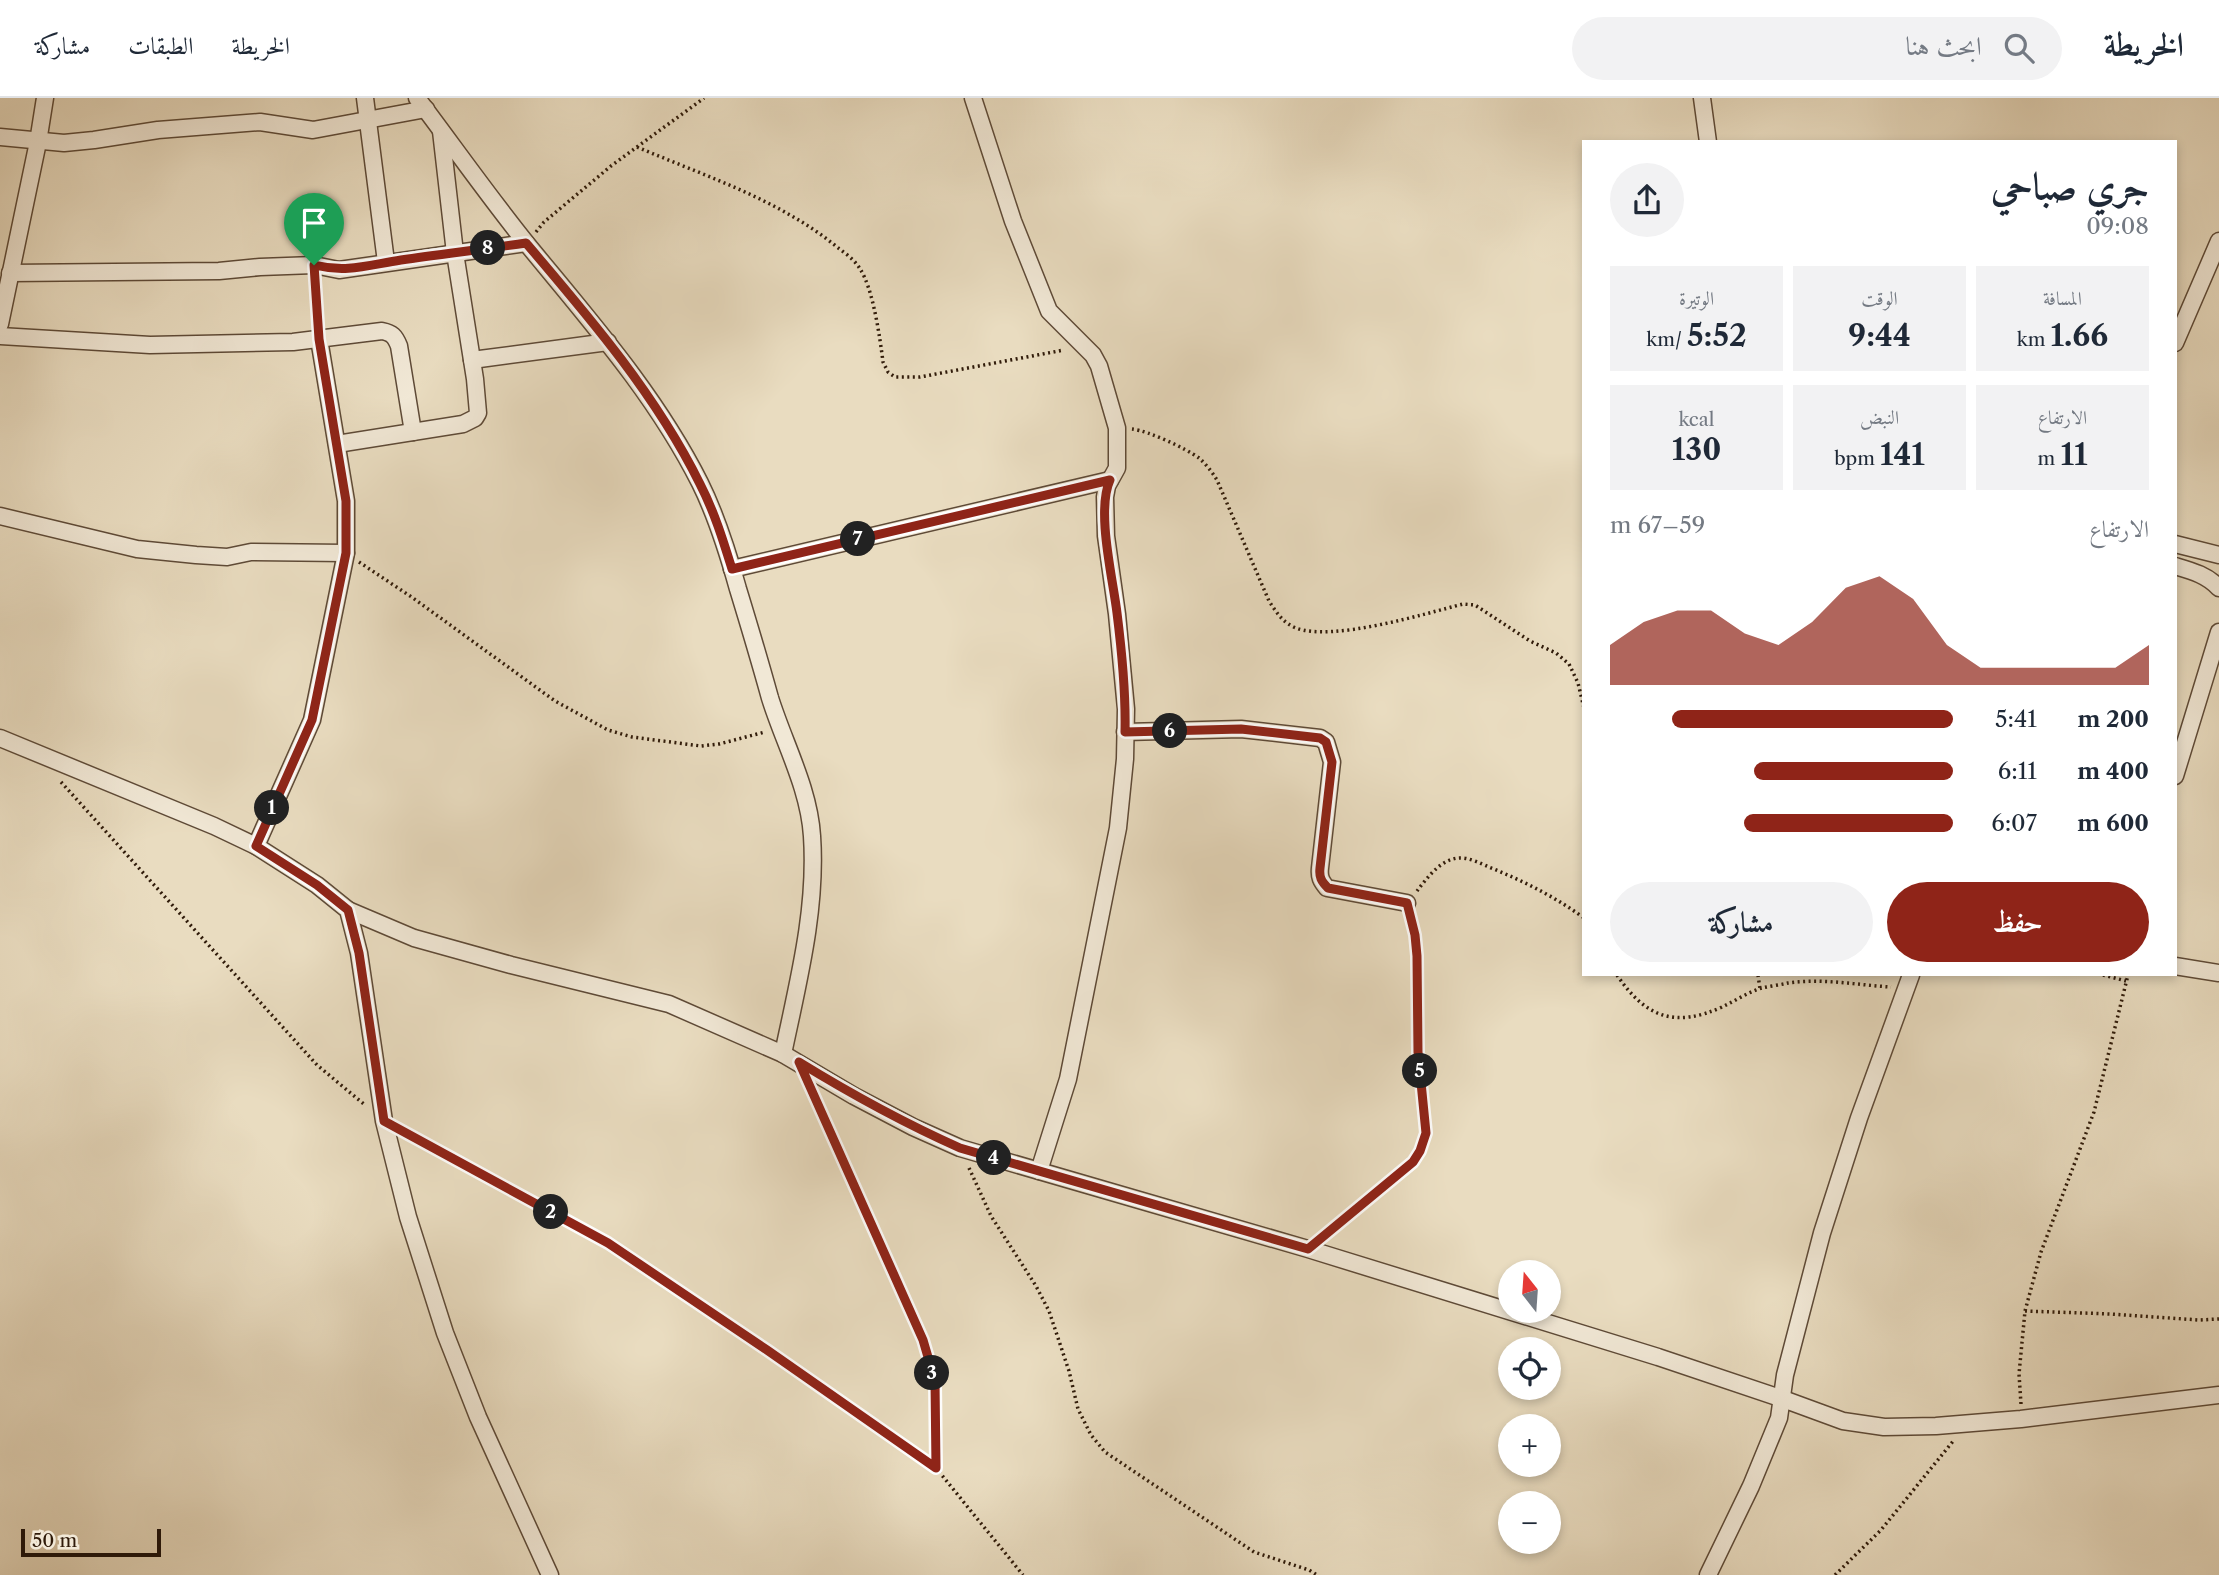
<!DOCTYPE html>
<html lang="ar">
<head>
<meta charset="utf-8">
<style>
  :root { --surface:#fff; --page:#f2f2f3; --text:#1f2937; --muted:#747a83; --line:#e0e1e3; --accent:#8f2418 }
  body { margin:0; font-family:"Libre Caslon Text",Amiri,serif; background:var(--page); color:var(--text); direction:rtl; height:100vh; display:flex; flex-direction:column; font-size:26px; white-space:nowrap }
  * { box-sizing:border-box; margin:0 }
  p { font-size:23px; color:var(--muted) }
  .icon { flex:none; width:38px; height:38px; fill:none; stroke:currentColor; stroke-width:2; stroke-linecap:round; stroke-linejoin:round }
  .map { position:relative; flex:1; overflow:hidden; direction:ltr }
  .details { position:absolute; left:1582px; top:42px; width:595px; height:836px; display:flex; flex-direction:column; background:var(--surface); border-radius:0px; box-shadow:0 4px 10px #0003; direction:rtl }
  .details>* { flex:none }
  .needle { width:46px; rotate:343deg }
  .tools { position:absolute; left:1498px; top:1162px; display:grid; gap:14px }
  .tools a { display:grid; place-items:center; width:63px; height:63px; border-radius:50%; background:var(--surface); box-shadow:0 4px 10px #0003; font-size:35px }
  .scale { position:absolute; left:21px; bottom:18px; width:140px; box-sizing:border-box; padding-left:7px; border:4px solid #2f1a09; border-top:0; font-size:19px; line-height:24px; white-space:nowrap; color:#2f1a09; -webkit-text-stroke:5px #f1e8d6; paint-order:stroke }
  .pin { position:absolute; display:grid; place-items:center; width:60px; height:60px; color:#fff; margin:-72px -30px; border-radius:50% 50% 50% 0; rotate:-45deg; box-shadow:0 0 7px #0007 }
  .pin .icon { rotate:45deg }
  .km { position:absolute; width:35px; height:35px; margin:-18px; border-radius:50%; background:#222; color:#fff; font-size:19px; line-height:35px; text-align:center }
  .round { display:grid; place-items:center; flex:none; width:74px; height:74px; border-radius:37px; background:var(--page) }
  .headline { display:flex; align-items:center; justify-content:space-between; height:119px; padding:0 28px }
  h1 { font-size:38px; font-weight:700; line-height:52px }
  .stats { display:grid; grid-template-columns:repeat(3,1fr); gap:10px; height:119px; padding:7px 28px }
  .stats div { display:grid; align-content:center; border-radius:0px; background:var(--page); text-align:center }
  .stats b { font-size:30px; font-weight:700 }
  .stats small { font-size:19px; font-weight:400 }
  .stats p { font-size:19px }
  .chart { height:196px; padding:14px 28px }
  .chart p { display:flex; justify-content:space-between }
  .chart svg { width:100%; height:126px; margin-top:7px; fill:var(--accent); opacity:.7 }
  .primary-button { display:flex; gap:14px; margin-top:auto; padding:14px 28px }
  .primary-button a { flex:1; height:80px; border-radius:42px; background:var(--accent); color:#fff; font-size:28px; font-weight:700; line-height:80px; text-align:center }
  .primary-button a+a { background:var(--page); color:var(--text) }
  ul { padding:0 28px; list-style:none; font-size:23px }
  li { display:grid; grid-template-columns:112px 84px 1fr; align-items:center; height:52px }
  li i { height:18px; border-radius:9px; background:var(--accent) }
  header { display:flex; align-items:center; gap:42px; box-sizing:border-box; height:98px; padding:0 35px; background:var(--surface); border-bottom:2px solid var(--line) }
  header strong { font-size:33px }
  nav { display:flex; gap:38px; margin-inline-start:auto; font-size:24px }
  .search { width:490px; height:63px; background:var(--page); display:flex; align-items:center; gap:18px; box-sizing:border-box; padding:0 24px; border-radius:38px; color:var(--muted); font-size:26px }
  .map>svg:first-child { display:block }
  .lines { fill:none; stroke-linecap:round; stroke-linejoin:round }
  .street-casing { stroke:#5e4a37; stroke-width:19 }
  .path { stroke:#2f1a09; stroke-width:3.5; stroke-dasharray:2 3.5; stroke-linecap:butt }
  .street { stroke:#f1e8d6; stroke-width:16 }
  .route-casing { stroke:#fff; stroke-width:14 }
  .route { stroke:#8f2418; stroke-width:9 }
</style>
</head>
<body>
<header>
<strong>الخريطة</strong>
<div class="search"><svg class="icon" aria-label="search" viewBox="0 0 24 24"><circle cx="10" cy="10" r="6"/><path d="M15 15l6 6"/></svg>ابحث هنا</div>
<nav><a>الخريطة</a><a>الطبقات</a><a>مشاركة</a></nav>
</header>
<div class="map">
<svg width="2219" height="1477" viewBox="0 0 2219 1477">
  <rect width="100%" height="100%" fill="#e9dcc0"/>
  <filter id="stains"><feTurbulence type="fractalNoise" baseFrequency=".00286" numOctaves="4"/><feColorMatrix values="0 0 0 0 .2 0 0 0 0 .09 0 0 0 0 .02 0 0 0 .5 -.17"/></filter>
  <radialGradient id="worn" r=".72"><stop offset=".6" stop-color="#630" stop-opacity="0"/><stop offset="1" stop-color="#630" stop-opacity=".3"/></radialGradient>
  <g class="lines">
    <defs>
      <g id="street">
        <polyline points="365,0 386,164"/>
        <path d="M417 0C454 49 489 99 527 146 590 223 655 296 700 385 717 419 728 455 738 491 749 527 760 564 770 600 784 645 809 690 812 738 817 812 798 884 783 956"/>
        <polyline points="973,0 1013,123 1049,213 1093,257 1099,268 1117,330 1117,370 1107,388 1105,399 1106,438 1117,516 1126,611 1125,661 1118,730 1068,981 1039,1073"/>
        <polyline points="1702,0 1708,44"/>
        <polyline points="0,39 64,45 94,42 158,32 260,24 313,32 426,11"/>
        <polyline points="10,175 219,173 260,169 314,167 339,172 526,145"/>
        <polyline points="0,226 38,44 45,0"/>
        <path d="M0 238 150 247 293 244 382 233C392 235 395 238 399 248L413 334"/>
        <polyline points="2175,245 2219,143"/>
        <polyline points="472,262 608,244"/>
        <polyline points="337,346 463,326 475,320 478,315 475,281 455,155 441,33"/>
        <polyline points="0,418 137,451 196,457 227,459 251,454 346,455"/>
        <polyline points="2175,446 2219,457"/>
        <path d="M2175 468C2192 473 2207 477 2219 490"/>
        <polyline points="732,471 1110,382"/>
        <path d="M1125 634 1241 631 1320 640 1326 644 1332 664 1320 770C1319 779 1321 783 1327 790L1407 805"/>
        <polyline points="0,640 214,728 256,748 317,787 348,812 359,855 384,1023 408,1119 445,1235 478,1319 550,1477"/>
        <polyline points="2175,678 2219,534"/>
        <polyline points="256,748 312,622 346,455 346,403 319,241"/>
        <polyline points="348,812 414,840 511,867 669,906 783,956 854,998 913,1029 960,1050 1308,1151 1658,1259 1783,1301 1843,1323 1884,1329 1936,1328 2021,1321 2219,1297"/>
        <polyline points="2175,868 2219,875"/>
        <polyline points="1708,1477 1751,1388 1779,1320 1785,1277 1822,1135 1859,1020 1911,877"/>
      </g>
    </defs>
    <use href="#street" class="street-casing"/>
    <g class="path">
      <path d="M637 49C705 78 780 102 837 149 845 155 855 162 860 171 873 190 880 240 883 264L888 274 895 279H920L1064 252"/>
      <polyline points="536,134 544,124 611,68 704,0"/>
      <polyline points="315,184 318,225"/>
      <path d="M1132 331C1149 333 1185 350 1199 360 1206 366 1212 374 1217 382L1269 503C1276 514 1283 525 1296 530 1332 544 1424 516 1463 506L1475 507 1530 543 1556 555 1569 566 1578 585 1584 610"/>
      <polyline points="359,464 413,500 555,603 608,632 632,639 701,648 719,646 765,634"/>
      <polyline points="61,684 317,967 365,1007"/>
      <path d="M1417 793C1427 780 1440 762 1458 760 1468 759 1480 765 1489 769 1523 783 1554 798 1584 820"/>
      <path d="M1617 877C1646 920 1675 930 1722 909 1735 903 1748 894 1762 890 1770 888 1780 887 1788 885 1822 880 1857 887 1891 889"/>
      <polyline points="1758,877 1760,891"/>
      <polyline points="2103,877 2126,883"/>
      <polyline points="812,993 923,1242 935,1283 936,1370 1023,1477"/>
      <polyline points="403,1033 608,1145 767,1252 936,1370"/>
      <polyline points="969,1070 991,1118 1036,1188 1049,1213 1069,1273 1078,1311 1091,1337 1105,1354 1254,1454 1309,1472 1317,1477"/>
      <polyline points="1323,1138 1413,1064 1420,1053 1426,1035 1418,954 1417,858 1411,821"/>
      <polyline points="2025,1213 2111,1216 2199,1222 2219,1221"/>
      <polyline points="2021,1306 2019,1276 2025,1213 2041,1154 2094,1014 2128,877"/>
      <polyline points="1835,1477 1881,1432 1954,1342"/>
    </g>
    <use href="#street" class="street"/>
  </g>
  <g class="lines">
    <defs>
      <path id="route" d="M526 145C590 220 656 297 700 386 714 413 723 442 732 471L1110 382C1096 413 1113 481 1117 515 1122 555 1126 594 1125 634L1241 631 1320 640 1326 644 1332 664 1320 770C1319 779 1321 783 1328 790L1407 805 1415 837 1417 858 1418 954 1426 1035 1420 1053 1413 1064 1308 1151 960 1050C904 1025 851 996 799 964L923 1242 935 1283 936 1370 767 1252 608 1145 384 1023 359 855 348 812 317 787 256 748 312 622 346 455V403L319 241 314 167C347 175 368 167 401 162 443 156 485 151 526 145Z"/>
    </defs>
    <use href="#route" class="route-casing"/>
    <use href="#route" class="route"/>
  </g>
  <rect width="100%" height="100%" filter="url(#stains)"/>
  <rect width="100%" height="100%" fill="url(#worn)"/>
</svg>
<div class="tools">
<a><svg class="needle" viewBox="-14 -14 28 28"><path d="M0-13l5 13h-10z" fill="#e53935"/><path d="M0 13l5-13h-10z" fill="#747a83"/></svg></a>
<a><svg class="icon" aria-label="locate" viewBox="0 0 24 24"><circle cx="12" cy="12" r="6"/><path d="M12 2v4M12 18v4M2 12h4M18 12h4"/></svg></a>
<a>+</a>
<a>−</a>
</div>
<div class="scale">50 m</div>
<div class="pin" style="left:314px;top:167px;background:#1e9e55"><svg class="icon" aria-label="arrive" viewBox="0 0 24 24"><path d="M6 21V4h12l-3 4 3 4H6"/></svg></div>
<b class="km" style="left:272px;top:710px">1</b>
<b class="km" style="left:551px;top:1114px">2</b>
<b class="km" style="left:932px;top:1275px">3</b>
<b class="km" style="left:994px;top:1060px">4</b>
<b class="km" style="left:1420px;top:973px">5</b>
<b class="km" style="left:1170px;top:633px">6</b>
<b class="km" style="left:858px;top:441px">7</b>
<b class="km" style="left:488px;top:150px">8</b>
<section class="details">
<div class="headline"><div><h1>جري صباحي</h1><p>09:08</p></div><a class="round"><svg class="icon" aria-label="share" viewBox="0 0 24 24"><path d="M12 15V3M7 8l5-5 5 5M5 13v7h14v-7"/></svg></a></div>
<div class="stats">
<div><p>المسافة</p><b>1.66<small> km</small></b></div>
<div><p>الوقت</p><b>9:44</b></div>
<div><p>الوتيرة</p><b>5:52<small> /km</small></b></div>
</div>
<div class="stats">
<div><p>الارتفاع</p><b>11<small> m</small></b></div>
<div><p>النبض</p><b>141<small> bpm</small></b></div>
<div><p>kcal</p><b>130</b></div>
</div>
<div class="chart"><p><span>الارتفاع</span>59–67 m</p>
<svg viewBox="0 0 160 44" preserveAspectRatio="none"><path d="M0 44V30L10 22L20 18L30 18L40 26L50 30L60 22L70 10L80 6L90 14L100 30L110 38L120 38L130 38L140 38L150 38L160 30V44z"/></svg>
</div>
<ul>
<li><b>200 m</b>5:41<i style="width:82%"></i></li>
<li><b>400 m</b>6:11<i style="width:58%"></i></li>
<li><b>600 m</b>6:07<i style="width:61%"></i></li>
</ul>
<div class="primary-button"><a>حفظ</a><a>مشاركة</a></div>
</section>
</div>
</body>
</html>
